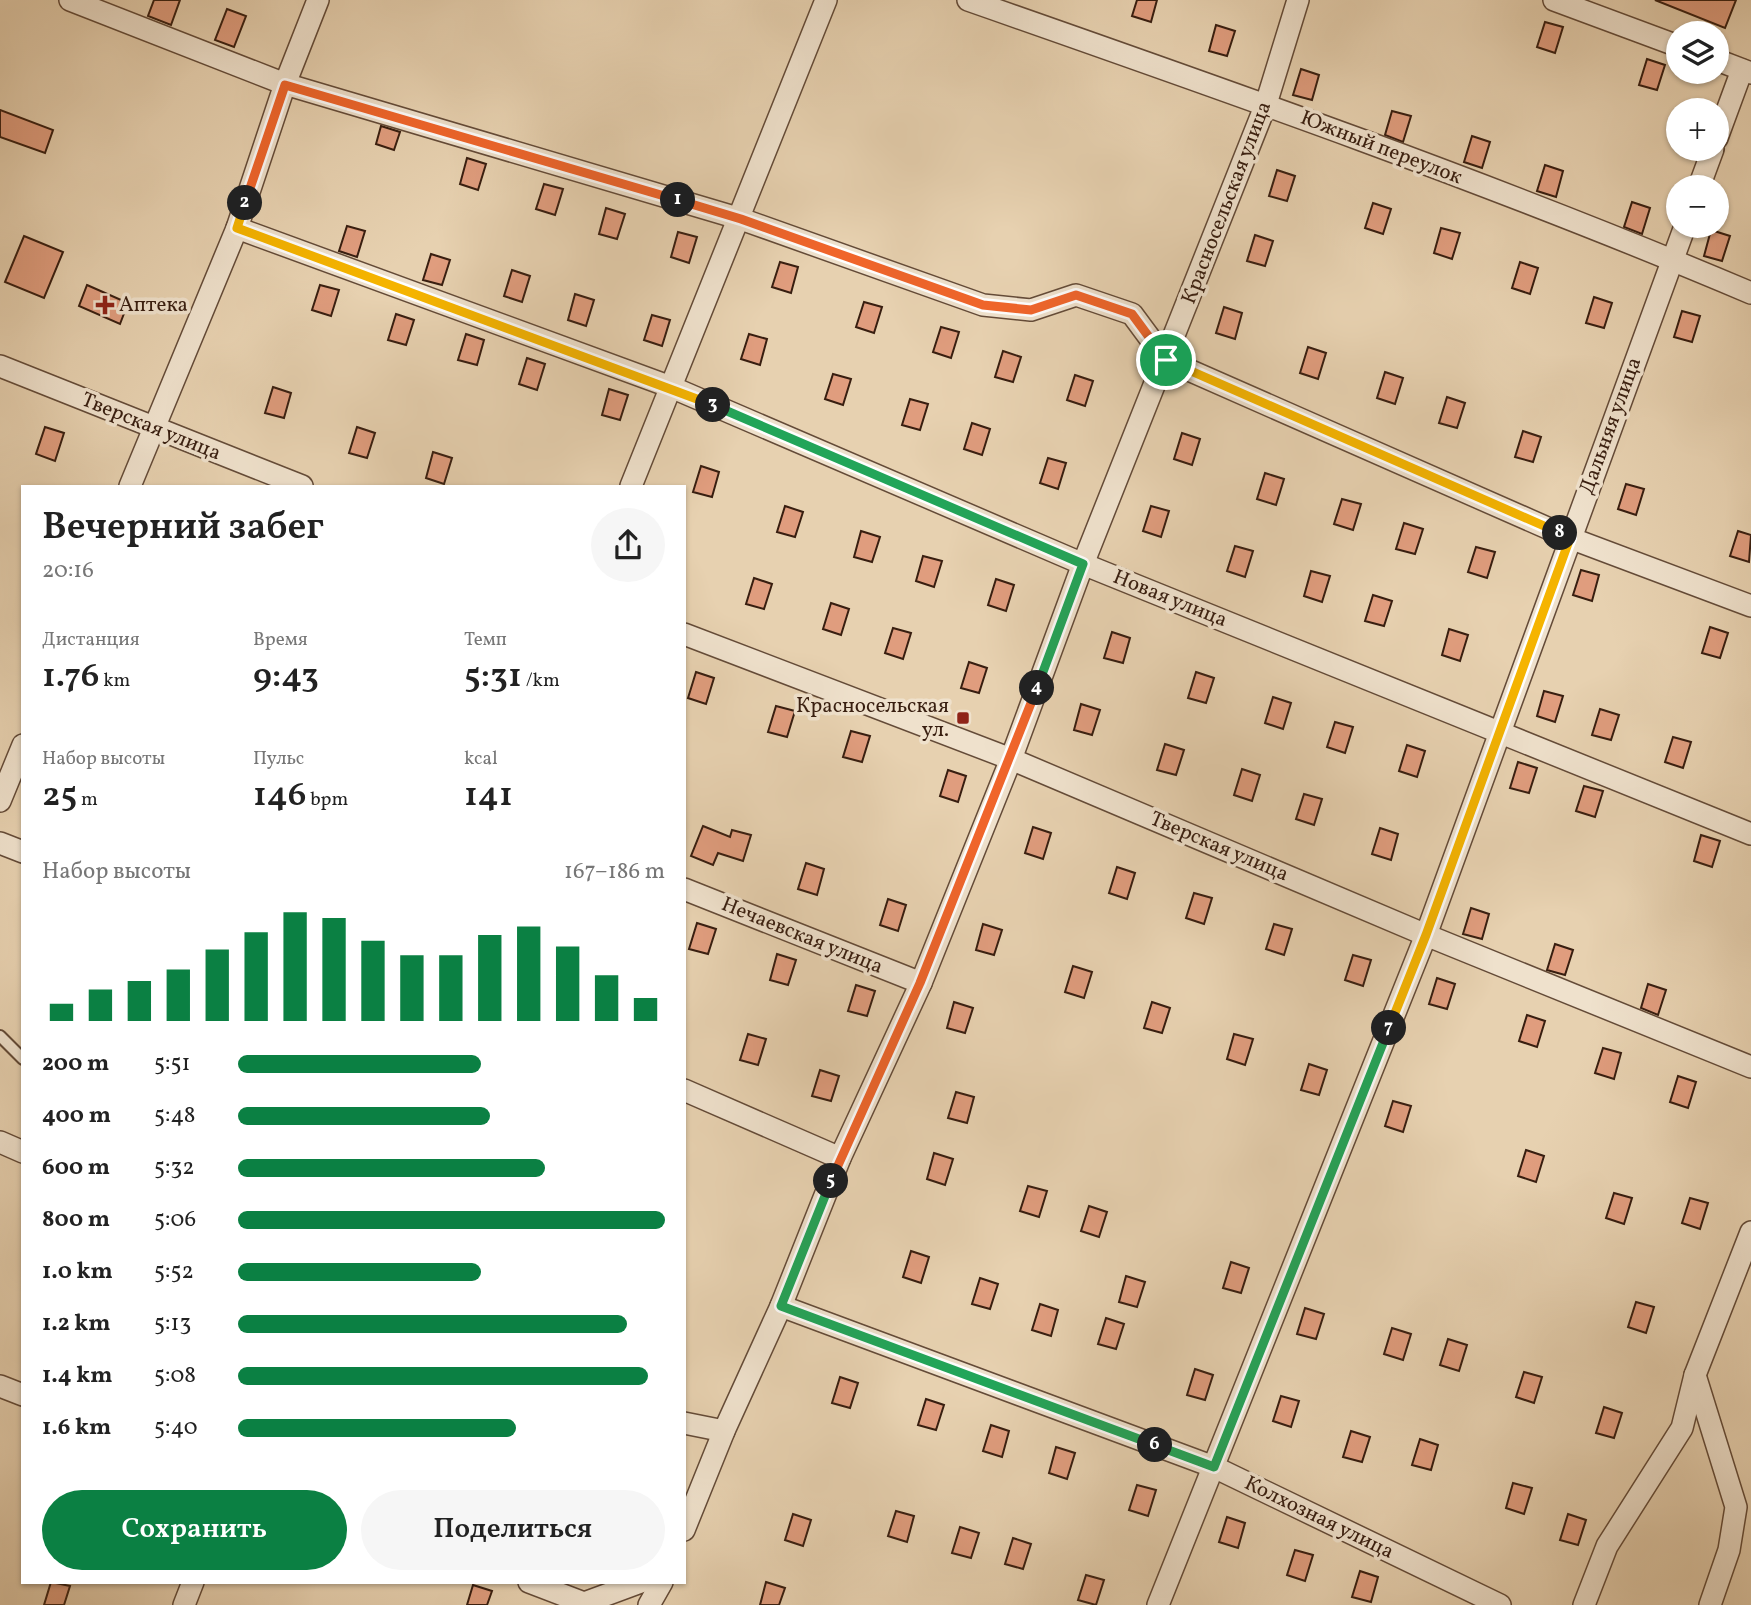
<!DOCTYPE html>
<html lang="ru">
<head>
<meta charset="utf-8">
<style>
  :root { --surface:#fff; --page:#f6f6f6; --text:#222; --muted:#767676; --accent:#0b8043 }
  body { margin:0; font-family:Vollkorn,serif; background:var(--page); color:var(--text); height:100vh; display:flex; flex-direction:column; font-size:26px; white-space:nowrap }
  * { box-sizing:border-box; margin:0 }
  p { font-size:23px; color:var(--muted) }
  .icon { flex:none; width:38px; height:38px; fill:none; stroke:currentColor; stroke-width:2; stroke-linecap:round; stroke-linejoin:round }
  .map { position:relative; flex:1; overflow:hidden }
  .sheet { position:absolute; left:21px; top:485px; width:665px; height:1099px; display:flex; flex-direction:column; background:var(--surface); border-radius:0px; box-shadow:0 2px 5px #0004 }
  .sheet>* { flex:none }
  .tools { position:absolute; left:1666px; top:21px; display:grid; gap:14px }
  .tools a { display:grid; place-items:center; width:63px; height:63px; border-radius:50%; background:var(--surface); box-shadow:0 2px 5px #0004; font-size:35px }
  .pin { position:absolute; display:grid; place-items:center; width:60px; height:60px; color:#fff; margin:-30px; border:4px solid #fff; border-radius:50%; box-shadow:0 2px 7px #0007 }
  .km { position:absolute; width:35px; height:35px; margin:-18px; border-radius:50%; background:#222; color:#fff; font-size:19px; line-height:35px; text-align:center }
  .round { display:grid; place-items:center; flex:none; width:74px; height:74px; border-radius:37px; background:var(--page) }
  .headline { display:flex; align-items:center; justify-content:space-between; height:119px; padding:0 21px }
  h1 { font-size:38px; font-weight:600; line-height:52px }
  .figures { display:grid; grid-template-columns:repeat(3,1fr); gap:10px; height:119px; padding:7px 21px }
  .figures div { display:grid; align-content:center }
  .figures b { font-size:35px; font-weight:600 }
  .figures small { font-size:19px; font-weight:400 }
  .figures p { font-size:19px }
  .chart { height:196px; padding:14px 21px }
  .chart p { display:flex; justify-content:space-between }
  .chart svg { width:100%; height:126px; margin-top:7px; stroke:var(--accent); stroke-width:6 }
  .primary-button { display:flex; gap:14px; margin-top:auto; padding:14px 21px }
  .primary-button a { flex:1; height:80px; border-radius:42px; background:var(--accent); color:#fff; font-size:28px; font-weight:600; line-height:80px; text-align:center }
  .primary-button a+a { background:var(--page); color:var(--text) }
  ul { padding:0 21px; list-style:none; font-size:23px }
  li { display:grid; grid-template-columns:112px 84px 1fr; align-items:center; height:52px }
  li i { height:18px; border-radius:9px; background:var(--accent) }
  .map>svg:first-child { display:block }
  .building { fill:#e09d7e; stroke:#381e10; stroke-width:2 }
  .lines { fill:none; stroke-linecap:round; stroke-linejoin:round }
  .lane-casing { stroke:#644b38; stroke-width:14 }
  .street-casing { stroke:#644b38; stroke-width:24 }
  .lane { stroke:#efe1cc; stroke-width:10 }
  .street { stroke:#efe1cc; stroke-width:21 }
  .split-1-casing { stroke:#fff; stroke-width:14 }
  .split-2-casing { stroke:#fff; stroke-width:14 }
  .split-3-casing { stroke:#fff; stroke-width:14 }
  .split-4-casing { stroke:#fff; stroke-width:14 }
  .split-5-casing { stroke:#fff; stroke-width:14 }
  .split-6-casing { stroke:#fff; stroke-width:14 }
  .split-7-casing { stroke:#fff; stroke-width:14 }
  .split-8-casing { stroke:#fff; stroke-width:14 }
  .split-9-casing { stroke:#fff; stroke-width:14 }
  .split-1 { stroke:#f0652b; stroke-width:9 }
  .split-2 { stroke:#f0652b; stroke-width:9 }
  .split-3 { stroke:#f5b400; stroke-width:9 }
  .split-4 { stroke:#22a559; stroke-width:9 }
  .split-5 { stroke:#f0652b; stroke-width:9 }
  .split-6 { stroke:#22a559; stroke-width:9 }
  .split-7 { stroke:#22a559; stroke-width:9 }
  .split-8 { stroke:#f5b400; stroke-width:9 }
  .split-9 { stroke:#f5b400; stroke-width:9 }
  .poi-dot { fill:#8f2418; stroke:#efe1cc; stroke-width:2.5 }
  .labels { text-anchor:middle; dominant-baseline:central; stroke-width:7; stroke-linejoin:round; paint-order:stroke }
  .street-label { font-size:21px; fill:#381e10; stroke:#efe1cc }
  .poi-label { font-size:21px; fill:#381e10; stroke:#efe1cc; text-anchor:start }
</style>
</head>
<body>
<div class="map">
<svg width="1751" height="1605" viewBox="0 0 1751 1605">
  <rect width="100%" height="100%" fill="#e7d1b0"/>
  <filter id="stains"><feTurbulence type="fractalNoise" baseFrequency=".00286" numOctaves="4"/><feColorMatrix values="0 0 0 0 .2 0 0 0 0 .09 0 0 0 0 .02 0 0 0 .5 -.17"/></filter>
  <radialGradient id="worn" r=".72"><stop offset=".6" stop-color="#630" stop-opacity="0"/><stop offset="1" stop-color="#630" stop-opacity=".3"/></radialGradient>
  <g class="building">
    <polygon points="154,0 180,0 171,25 148,16"/>
    <polygon points="1137,0 1157,0 1151,22 1132,16"/>
    <polygon points="1655,0 1736,0 1725,28"/>
    <polygon points="227,9 246,16 234,47 215,40"/>
    <polygon points="1545,22 1563,27 1555,53 1537,47"/>
    <polygon points="1216,25 1235,31 1227,56 1209,51"/>
    <polygon points="1647,59 1665,65 1657,90 1639,85"/>
    <polygon points="1301,69 1319,75 1312,100 1293,95"/>
    <polygon points="0,110 53,130 45,153 0,137"/>
    <polygon points="1392,111 1411,116 1403,142 1385,135"/>
    <polygon points="381,126 400,132 394,150 376,144"/>
    <polygon points="1472,136 1490,142 1482,168 1464,162"/>
    <polygon points="467,158 486,164 478,190 460,184"/>
    <polygon points="1545,165 1563,171 1556,197 1537,191"/>
    <polygon points="1277,170 1295,176 1287,201 1269,196"/>
    <polygon points="544,184 563,189 555,215 536,209"/>
    <polygon points="1632,202 1650,208 1642,234 1624,227"/>
    <polygon points="1373,203 1391,209 1383,234 1365,228"/>
    <polygon points="606,208 625,214 617,239 599,234"/>
    <polygon points="347,226 365,231 357,257 339,251"/>
    <polygon points="1441,228 1460,233 1452,259 1434,253"/>
    <polygon points="1711,230 1730,236 1722,261 1704,256"/>
    <polygon points="678,232 697,237 689,263 671,257"/>
    <polygon points="1255,235 1273,241 1265,266 1247,261"/>
    <polygon points="24,236 63,252 44,298 5,282"/>
    <polygon points="431,254 450,260 442,285 423,280"/>
    <polygon points="780,262 798,267 791,293 772,287"/>
    <polygon points="1520,262 1538,268 1530,294 1512,288"/>
    <polygon points="512,270 530,276 522,302 504,296"/>
    <polygon points="87,285 128,303 120,324 79,306"/>
    <polygon points="320,285 339,290 331,316 312,310"/>
    <polygon points="575,294 594,300 586,326 568,320"/>
    <polygon points="1594,297 1612,303 1604,328 1586,323"/>
    <polygon points="864,302 882,307 874,333 856,327"/>
    <polygon points="1224,307 1242,313 1235,339 1216,333"/>
    <polygon points="1682,311 1700,316 1692,342 1674,337"/>
    <polygon points="396,314 414,320 406,345 388,340"/>
    <polygon points="652,315 670,320 662,346 644,340"/>
    <polygon points="941,327 959,332 951,358 933,352"/>
    <polygon points="466,334 484,340 477,365 458,360"/>
    <polygon points="749,334 767,339 760,365 741,359"/>
    <polygon points="1308,347 1326,353 1318,379 1300,373"/>
    <polygon points="1003,351 1021,357 1013,382 995,377"/>
    <polygon points="527,358 545,364 537,390 519,384"/>
    <polygon points="1385,372 1403,378 1395,404 1377,398"/>
    <polygon points="833,374 851,379 843,405 825,399"/>
    <polygon points="1075,375 1093,381 1085,406 1067,400"/>
    <polygon points="273,387 291,393 284,418 265,413"/>
    <polygon points="609,389 628,395 620,420 602,415"/>
    <polygon points="1447,397 1465,403 1457,428 1439,423"/>
    <polygon points="910,399 928,404 920,430 902,425"/>
    <polygon points="972,423 990,429 982,455 964,449"/>
    <polygon points="45,427 64,433 55,461 36,454"/>
    <polygon points="357,427 375,433 367,458 349,453"/>
    <polygon points="1523,431 1541,437 1533,462 1515,457"/>
    <polygon points="1182,433 1200,439 1192,465 1174,459"/>
    <polygon points="433,452 452,458 444,484 426,478"/>
    <polygon points="1048,458 1066,463 1058,489 1040,483"/>
    <polygon points="701,466 719,472 712,497 693,492"/>
    <polygon points="1265,473 1284,479 1276,505 1257,499"/>
    <polygon points="1626,484 1644,489 1636,515 1618,509"/>
    <polygon points="1342,499 1361,504 1353,530 1334,524"/>
    <polygon points="785,506 803,512 795,537 777,532"/>
    <polygon points="1151,506 1169,511 1161,537 1143,531"/>
    <polygon points="1404,523 1423,529 1415,554 1396,549"/>
    <polygon points="861,531 880,537 872,562 854,557"/>
    <polygon points="1738,531 1751,535 1749,562 1730,556"/>
    <polygon points="1235,546 1253,551 1245,577 1227,571"/>
    <polygon points="1476,547 1495,552 1487,578 1468,572"/>
    <polygon points="923,556 942,561 934,587 916,581"/>
    <polygon points="1581,570 1599,575 1592,601 1573,595"/>
    <polygon points="1311,571 1330,576 1322,602 1304,596"/>
    <polygon points="754,578 772,584 764,609 746,604"/>
    <polygon points="996,579 1014,585 1006,611 988,605"/>
    <polygon points="1373,595 1392,601 1384,626 1365,621"/>
    <polygon points="831,603 849,609 841,635 823,629"/>
    <polygon points="1710,627 1728,633 1720,658 1702,653"/>
    <polygon points="893,628 911,633 903,659 885,653"/>
    <polygon points="1449,629 1468,635 1460,661 1442,655"/>
    <polygon points="1112,632 1130,638 1123,663 1104,658"/>
    <polygon points="969,662 987,668 979,693 961,688"/>
    <polygon points="696,672 714,678 706,704 688,698"/>
    <polygon points="1196,672 1214,678 1206,703 1188,698"/>
    <polygon points="1544,691 1563,696 1555,722 1537,716"/>
    <polygon points="1273,697 1291,703 1283,729 1265,723"/>
    <polygon points="1081,704 1100,710 1092,735 1074,730"/>
    <polygon points="776,706 795,711 787,737 768,732"/>
    <polygon points="1600,709 1619,715 1611,740 1592,735"/>
    <polygon points="1335,722 1353,727 1345,753 1327,747"/>
    <polygon points="851,731 870,736 862,762 843,757"/>
    <polygon points="1673,737 1691,742 1683,768 1665,762"/>
    <polygon points="1165,744 1184,750 1176,775 1157,770"/>
    <polygon points="1407,745 1425,751 1417,777 1399,771"/>
    <polygon points="1518,762 1537,768 1529,793 1510,788"/>
    <polygon points="1242,769 1260,775 1252,801 1234,795"/>
    <polygon points="948,770 966,776 958,802 940,796"/>
    <polygon points="1584,786 1603,791 1595,817 1576,811"/>
    <polygon points="1304,794 1322,799 1314,825 1296,819"/>
    <polygon points="703,826 730,837 732,830 751,835 743,861 718,853 713,865 691,856"/>
    <polygon points="1033,827 1051,833 1043,859 1025,853"/>
    <polygon points="1380,828 1398,834 1391,860 1372,854"/>
    <polygon points="1701,835 1720,841 1712,867 1694,861"/>
    <polygon points="806,863 824,869 817,895 798,889"/>
    <polygon points="1117,867 1135,873 1127,899 1109,893"/>
    <polygon points="1194,893 1212,898 1204,924 1186,918"/>
    <polygon points="888,899 906,905 898,931 880,925"/>
    <polygon points="1471,908 1489,914 1482,939 1463,934"/>
    <polygon points="697,923 716,929 708,954 689,949"/>
    <polygon points="983,924 1002,930 994,955 976,950"/>
    <polygon points="1274,924 1292,929 1284,955 1266,949"/>
    <polygon points="1555,944 1573,950 1565,975 1547,970"/>
    <polygon points="777,954 796,960 788,985 770,980"/>
    <polygon points="1353,955 1371,960 1363,986 1345,980"/>
    <polygon points="1073,966 1092,972 1084,998 1065,992"/>
    <polygon points="1437,978 1455,984 1447,1009 1429,1004"/>
    <polygon points="1648,984 1666,990 1658,1015 1641,1008"/>
    <polygon points="856,985 875,991 867,1016 848,1011"/>
    <polygon points="954,1002 973,1008 965,1033 947,1028"/>
    <polygon points="1152,1002 1170,1008 1162,1033 1144,1028"/>
    <polygon points="1527,1015 1545,1021 1537,1047 1519,1041"/>
    <polygon points="748,1034 766,1039 758,1065 740,1060"/>
    <polygon points="1234,1034 1253,1039 1245,1065 1227,1059"/>
    <polygon points="1603,1048 1621,1053 1614,1079 1595,1073"/>
    <polygon points="1309,1064 1327,1070 1319,1095 1301,1090"/>
    <polygon points="820,1070 839,1076 831,1101 812,1096"/>
    <polygon points="1678,1076 1696,1082 1688,1108 1670,1102"/>
    <polygon points="956,1092 974,1097 967,1123 948,1118"/>
    <polygon points="1393,1101 1411,1106 1403,1132 1385,1126"/>
    <polygon points="1526,1150 1544,1156 1536,1182 1518,1176"/>
    <polygon points="934,1153 953,1159 945,1185 927,1179"/>
    <polygon points="1028,1186 1047,1191 1039,1217 1020,1211"/>
    <polygon points="1614,1193 1632,1198 1624,1224 1606,1218"/>
    <polygon points="1690,1198 1708,1203 1700,1229 1682,1223"/>
    <polygon points="1089,1206 1107,1212 1099,1237 1081,1231"/>
    <polygon points="911,1251 929,1257 921,1283 903,1277"/>
    <polygon points="1231,1262 1249,1268 1241,1293 1223,1288"/>
    <polygon points="1126,1276 1145,1282 1137,1307 1119,1302"/>
    <polygon points="980,1278 998,1284 990,1309 972,1304"/>
    <polygon points="1636,1302 1654,1307 1646,1333 1628,1327"/>
    <polygon points="1040,1304 1058,1310 1051,1336 1032,1330"/>
    <polygon points="1305,1308 1324,1314 1316,1339 1297,1334"/>
    <polygon points="1106,1318 1124,1324 1116,1349 1098,1344"/>
    <polygon points="1392,1328 1411,1334 1403,1360 1384,1354"/>
    <polygon points="1448,1339 1467,1345 1459,1371 1440,1365"/>
    <polygon points="1195,1369 1213,1375 1205,1400 1187,1395"/>
    <polygon points="1524,1372 1542,1377 1534,1403 1516,1397"/>
    <polygon points="840,1377 858,1383 850,1408 832,1403"/>
    <polygon points="1281,1396 1299,1401 1291,1427 1273,1421"/>
    <polygon points="926,1399 944,1405 936,1430 918,1425"/>
    <polygon points="1604,1407 1622,1413 1614,1438 1596,1433"/>
    <polygon points="991,1425 1009,1431 1002,1457 983,1451"/>
    <polygon points="1351,1431 1370,1437 1362,1462 1343,1457"/>
    <polygon points="1420,1439 1438,1445 1431,1470 1412,1465"/>
    <polygon points="1056,1447 1075,1453 1067,1479 1049,1473"/>
    <polygon points="1513,1483 1532,1488 1524,1514 1506,1508"/>
    <polygon points="1137,1485 1156,1490 1148,1516 1129,1510"/>
    <polygon points="896,1511 914,1516 907,1542 888,1536"/>
    <polygon points="793,1514 811,1520 803,1546 785,1540"/>
    <polygon points="1568,1514 1586,1520 1578,1545 1560,1540"/>
    <polygon points="1227,1517 1245,1523 1238,1548 1219,1542"/>
    <polygon points="960,1527 979,1533 971,1558 952,1553"/>
    <polygon points="1013,1538 1031,1544 1023,1569 1005,1564"/>
    <polygon points="1295,1550 1313,1555 1305,1581 1287,1575"/>
    <polygon points="1360,1571 1378,1577 1371,1602 1352,1597"/>
    <polygon points="1086,1575 1104,1580 1096,1605 1078,1600"/>
    <polygon points="51,1582 70,1586 64,1605 44,1605"/>
    <polygon points="766,1582 785,1588 779,1605 760,1605"/>
    <polygon points="473,1585 492,1591 487,1605 467,1605"/>
  </g>
  <g class="lines">
    <defs>
      <polyline id="lane" points="0,1036 23,1059"/>
      <g id="street">
        <polyline points="70,0 285,84 741,219 983,305 1031,310 1076,295 1132,314 1166,360 1570,538 1751,606"/>
        <path d="M968 0C1231 92 1494 184 1751 293"/>
        <polyline points="1554,0 1678,46"/>
        <polyline points="1717,60 1751,73"/>
        <polyline points="1717,138 1742,70"/>
        <polyline points="1699,187 1713,149"/>
        <polyline points="237,228 671,387 1083,564 1751,834"/>
        <polyline points="0,366 302,486"/>
        <polyline points="130,486 237,228 285,84 318,0"/>
        <polyline points="631,486 826,0"/>
        <polyline points="684,634 1011,759 1426,935 1751,1067"/>
        <polyline points="0,801 23,745"/>
        <polyline points="0,843 23,852"/>
        <polyline points="684,889 921,983"/>
        <polyline points="684,1090 840,1158"/>
        <polyline points="0,1142 23,1152"/>
        <polyline points="781,1306 1214,1467 1500,1605"/>
        <polyline points="1695,1375 1736,1507 1729,1550 1710,1605"/>
        <polyline points="0,1386 23,1395"/>
        <polyline points="684,1423 724,1431"/>
        <polyline points="684,1530 724,1431 781,1306 840,1158 921,983 1011,759 1083,564 1266,104 1298,0"/>
        <polyline points="529,1582 584,1603 641,1582"/>
        <polyline points="184,1605 193,1582"/>
        <polyline points="649,1605 662,1582"/>
        <polyline points="1158,1605 1426,935 1685,226"/>
        <polyline points="1584,1605 1607,1546 1682,1428 1695,1375 1751,1232"/>
      </g>
    </defs>
    <use href="#lane" class="lane-casing"/>
    <use href="#street" class="street-casing"/>
    <use href="#lane" class="lane"/>
    <use href="#street" class="street"/>
  </g>
  <g class="lines">
    <defs>
      <polyline id="split-1" points="678,200 741,219 983,305 1031,310 1076,295 1132,314 1166,360"/>
      <polyline id="split-2" points="245,203 285,85 678,200"/>
      <polyline id="split-3" points="245,203 237,228 713,405"/>
      <polyline id="split-4" points="713,405 1083,564 1037,688"/>
      <polyline id="split-5" points="831,1181 920,983 1037,688"/>
      <polyline id="split-6" points="831,1181 781,1306 1155,1445"/>
      <polyline id="split-7" points="1155,1445 1214,1467 1389,1028"/>
      <polyline id="split-8" points="1389,1028 1426,935 1570,538 1560,533"/>
      <polyline id="split-9" points="1166,360 1560,533"/>
    </defs>
    <use href="#split-1" class="split-1-casing"/>
    <use href="#split-2" class="split-2-casing"/>
    <use href="#split-3" class="split-3-casing"/>
    <use href="#split-4" class="split-4-casing"/>
    <use href="#split-5" class="split-5-casing"/>
    <use href="#split-6" class="split-6-casing"/>
    <use href="#split-7" class="split-7-casing"/>
    <use href="#split-8" class="split-8-casing"/>
    <use href="#split-9" class="split-9-casing"/>
    <use href="#split-1" class="split-1"/>
    <use href="#split-2" class="split-2"/>
    <use href="#split-3" class="split-3"/>
    <use href="#split-4" class="split-4"/>
    <use href="#split-5" class="split-5"/>
    <use href="#split-6" class="split-6"/>
    <use href="#split-7" class="split-7"/>
    <use href="#split-8" class="split-8"/>
    <use href="#split-9" class="split-9"/>
  </g>
  <g class="poi-dot">
    <path d="M101.5 294.5h7v7h7v7h-7v7h-7v-7h-7v-7h7z"/>
    <rect x="956" y="711" width="14" height="14" rx="3.5"/>
  </g>
  <g class="labels">
    <g class="street-label">
      <text transform="translate(1381 148) rotate(21)">Южный переулок</text>
      <text transform="translate(1227 203) rotate(-69)">Красносельская улица</text>
      <text transform="translate(1611 426) rotate(-70)">Дальняя улица</text>
      <text transform="translate(151 427) rotate(22)">Тверская улица</text>
      <text transform="translate(1170 599) rotate(22)">Новая улица</text>
      <text transform="translate(1219 847) rotate(23)">Тверская улица</text>
      <text transform="translate(802 936) rotate(22)">Нечаевская улица</text>
      <text transform="translate(1319 1518) rotate(26)">Колхозная улица</text>
    </g>
    <g class="poi-label">
      <text x="119" y="305">Аптека</text>
      <text x="949" y="706" text-anchor="end">Красносельская<tspan x="949" dy="24">ул.</tspan></text>
    </g>
  </g>
  <rect width="100%" height="100%" filter="url(#stains)"/>
  <rect width="100%" height="100%" fill="url(#worn)"/>
</svg>
<div class="tools">
<a><svg class="icon" aria-label="layers" viewBox="0 0 24 24"><path d="M12 4l9 5-9 5-9-5zM3 14l9 5 9-5"/></svg></a>
<a>+</a>
<a>−</a>
</div>
<div class="pin" style="left:1166px;top:360px;background:#1e9e55"><svg class="icon" aria-label="arrive" viewBox="0 0 24 24"><path d="M6 21V4h12l-3 4 3 4H6"/></svg></div>
<b class="km" style="left:678px;top:200px">1</b>
<b class="km" style="left:245px;top:203px">2</b>
<b class="km" style="left:713px;top:405px">3</b>
<b class="km" style="left:1037px;top:688px">4</b>
<b class="km" style="left:831px;top:1181px">5</b>
<b class="km" style="left:1155px;top:1445px">6</b>
<b class="km" style="left:1389px;top:1028px">7</b>
<b class="km" style="left:1560px;top:533px">8</b>
<section class="sheet">
<div class="headline"><div><h1>Вечерний забег</h1><p>20:16</p></div><a class="round"><svg class="icon" aria-label="share" viewBox="0 0 24 24"><path d="M12 15V3M7 8l5-5 5 5M5 13v7h14v-7"/></svg></a></div>
<div class="figures">
<div><p>Дистанция</p><b>1.76<small> km</small></b></div>
<div><p>Время</p><b>9:43</b></div>
<div><p>Темп</p><b>5:31<small> /km</small></b></div>
</div>
<div class="figures">
<div><p>Набор высоты</p><b>25<small> m</small></b></div>
<div><p>Пульс</p><b>146<small> bpm</small></b></div>
<div><p>kcal</p><b>141</b></div>
</div>
<div class="chart"><p><span>Набор высоты</span>167–186 m</p>
<svg viewBox="0 0 160 44" preserveAspectRatio="none"><path d="M5 44V38M15 44V33M25 44V30M35 44V26M45 44V19M55 44V13M65 44V6M75 44V8M85 44V16M95 44V21M105 44V21M115 44V14M125 44V11M135 44V18M145 44V28M155 44V36"/></svg>
</div>
<ul>
<li><b>200 m</b>5:51<i style="width:57%"></i></li>
<li><b>400 m</b>5:48<i style="width:59%"></i></li>
<li><b>600 m</b>5:32<i style="width:72%"></i></li>
<li><b>800 m</b>5:06<i style="width:100%"></i></li>
<li><b>1.0 km</b>5:52<i style="width:57%"></i></li>
<li><b>1.2 km</b>5:13<i style="width:91%"></i></li>
<li><b>1.4 km</b>5:08<i style="width:96%"></i></li>
<li><b>1.6 km</b>5:40<i style="width:65%"></i></li>
</ul>
<div class="primary-button"><a>Сохранить</a><a>Поделиться</a></div>
</section>
</div>
</body>
</html>
